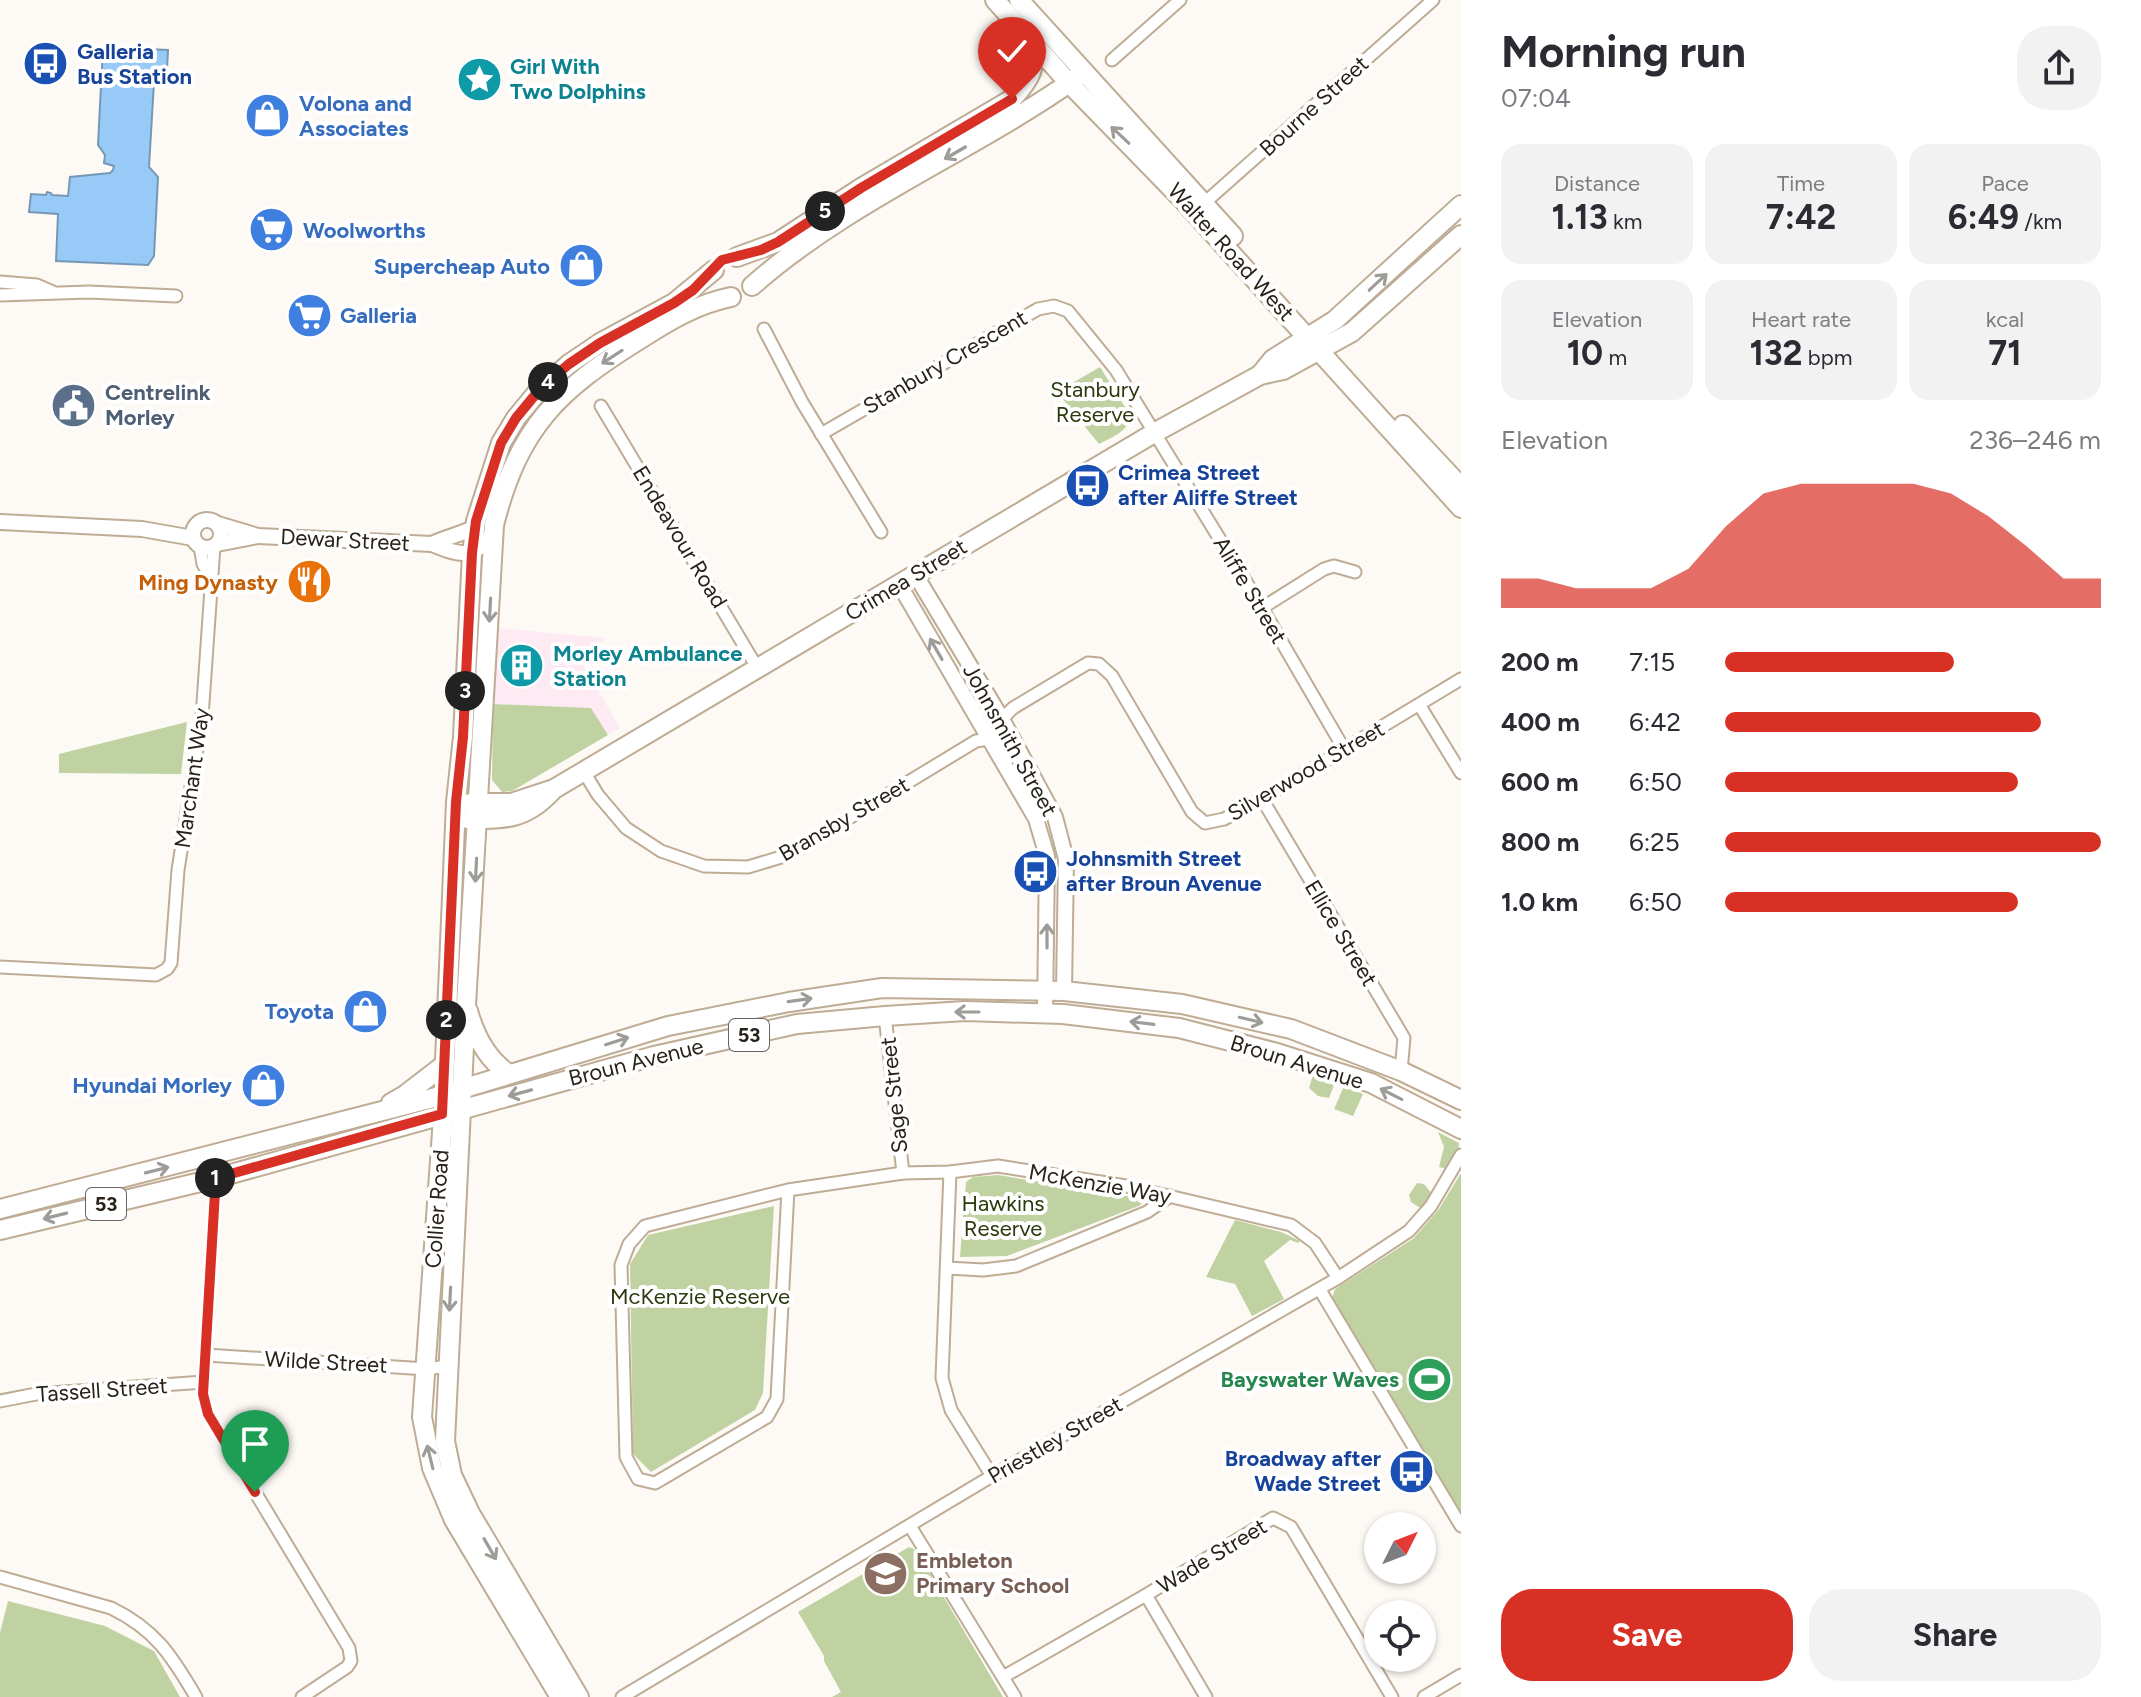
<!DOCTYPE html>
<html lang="en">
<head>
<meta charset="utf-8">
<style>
  :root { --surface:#fff; --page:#f2f2f3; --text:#2b2b33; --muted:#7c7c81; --accent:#d93025 }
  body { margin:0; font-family:Figtree,sans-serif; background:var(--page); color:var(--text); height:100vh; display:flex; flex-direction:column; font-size:30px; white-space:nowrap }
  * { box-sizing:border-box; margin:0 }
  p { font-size:26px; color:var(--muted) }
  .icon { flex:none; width:44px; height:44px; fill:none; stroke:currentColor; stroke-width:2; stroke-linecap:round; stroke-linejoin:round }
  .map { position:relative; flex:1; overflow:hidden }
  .details { display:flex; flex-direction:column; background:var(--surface); width:680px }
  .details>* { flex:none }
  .needle { width:52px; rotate:48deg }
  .tools { position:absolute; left:1364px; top:1512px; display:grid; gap:16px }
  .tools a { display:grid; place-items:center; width:72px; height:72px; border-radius:50%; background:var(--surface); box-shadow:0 2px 6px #0004; font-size:40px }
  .pin { position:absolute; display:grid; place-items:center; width:68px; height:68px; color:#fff; margin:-82px -34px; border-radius:50% 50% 50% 0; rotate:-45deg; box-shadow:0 0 8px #0007 }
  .pin .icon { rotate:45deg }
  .km { position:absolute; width:40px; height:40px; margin:-20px; border-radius:50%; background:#222; color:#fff; font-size:22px; line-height:40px; text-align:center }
  .round { display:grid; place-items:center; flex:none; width:84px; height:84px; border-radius:32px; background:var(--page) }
  .summary { display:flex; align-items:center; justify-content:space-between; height:136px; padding:0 40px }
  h1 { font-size:44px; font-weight:700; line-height:60px }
  .metrics { display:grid; grid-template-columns:repeat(3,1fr); gap:12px; height:136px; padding:8px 40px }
  .metrics div { display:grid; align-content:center; border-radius:20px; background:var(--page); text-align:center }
  .metrics b { font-size:34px; font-weight:700 }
  .metrics small { font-size:22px; font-weight:400 }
  .metrics p { font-size:22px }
  .chart { height:224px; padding:16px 40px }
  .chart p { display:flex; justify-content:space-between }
  .chart svg { width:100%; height:144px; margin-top:8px; fill:var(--accent); opacity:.7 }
  .button { display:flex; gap:16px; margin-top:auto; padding:16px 40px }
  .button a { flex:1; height:92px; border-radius:32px; background:var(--accent); color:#fff; font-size:32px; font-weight:700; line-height:92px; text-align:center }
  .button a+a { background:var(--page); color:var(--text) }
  ul { padding:0 40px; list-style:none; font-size:26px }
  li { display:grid; grid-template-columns:128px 96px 1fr; align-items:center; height:60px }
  li i { height:20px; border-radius:10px; background:var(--accent) }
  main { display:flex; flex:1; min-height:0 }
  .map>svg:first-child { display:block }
  .industrial { fill:#feeaf2 }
  .green { fill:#c0d2a1 }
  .water { fill:#98caf8; stroke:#7698b5; stroke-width:2 }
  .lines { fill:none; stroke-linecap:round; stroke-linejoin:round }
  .minor-casing { stroke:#beac95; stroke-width:15 }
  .tertiary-casing { stroke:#beac95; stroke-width:18 }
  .primary-casing { stroke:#beac95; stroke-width:22 }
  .minor { stroke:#fff; stroke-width:11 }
  .tertiary { stroke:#fff; stroke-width:14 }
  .primary { stroke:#fff; stroke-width:18 }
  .oneway { stroke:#9e9c98 }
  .route-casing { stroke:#fff; stroke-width:16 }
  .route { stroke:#d93025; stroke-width:10 }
  .labels { text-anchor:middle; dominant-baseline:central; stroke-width:8; stroke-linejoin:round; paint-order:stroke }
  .shield { fill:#fff; stroke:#68645e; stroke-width:2 }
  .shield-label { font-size:20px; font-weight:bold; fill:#282219 }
  .transit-label { font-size:22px; font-weight:bold; fill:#164399; stroke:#fff; text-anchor:start }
  .culture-label { font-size:22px; font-weight:bold; fill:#0d838f; stroke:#fff; text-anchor:start }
  .shop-label { font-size:22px; font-weight:bold; fill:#366cbe; stroke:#fff; text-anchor:start }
  .street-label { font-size:22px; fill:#282219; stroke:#fff }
  .park-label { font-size:22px; fill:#2c390c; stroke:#fff }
  .service-label { font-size:22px; font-weight:bold; fill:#4e5e75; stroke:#fff; text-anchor:start }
  .food-label { font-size:22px; font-weight:bold; fill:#c56008; stroke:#fff; text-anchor:end }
  .leisure-label { font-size:22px; font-weight:bold; fill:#27864d; stroke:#fff; text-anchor:end }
  .education-label { font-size:22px; font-weight:bold; fill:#785e54; stroke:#fff; text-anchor:start }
</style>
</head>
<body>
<main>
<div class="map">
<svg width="1461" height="1697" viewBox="0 0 1461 1697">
  <rect width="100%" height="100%" fill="#fdfaf5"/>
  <polygon class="industrial" points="498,628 606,638 582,663 620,728 608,735 591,708 493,704"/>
  <g class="green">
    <path d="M1100 367 1130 415C1129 432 1112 437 1099 444L1057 392Z"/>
    <polygon points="493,704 591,708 608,735 512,791 502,792 492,780"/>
    <polygon points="187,722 181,774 59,773 59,754"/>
    <polygon points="1313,1075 1333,1082 1334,1085 1329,1098 1318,1096 1309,1088"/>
    <polygon points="1344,1086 1363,1094 1353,1116 1334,1109"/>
    <polygon points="1438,1132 1459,1143 1458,1156 1450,1170 1439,1167 1444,1147"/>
    <polygon points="1461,1173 1461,1514 1332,1298 1335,1289 1414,1238 1439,1209"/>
    <polygon points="998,1175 1138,1198 1145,1201 1139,1206 1007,1256 960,1257 966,1182 973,1177"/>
    <polygon points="1417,1183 1424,1184 1433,1195 1422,1209 1411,1202 1409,1195"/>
    <polygon points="774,1206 763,1393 755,1410 651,1472 633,1454 630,1264 648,1235"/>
    <polygon points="1235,1220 1281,1232 1300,1241 1298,1243 1290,1240 1264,1261 1284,1299 1252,1316 1235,1284 1206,1277"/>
    <polygon points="909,1547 916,1550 1003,1697 832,1697 841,1692 824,1661 824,1656 798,1612"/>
    <polygon points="8,1601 105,1626 154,1651 180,1697 0,1697 0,1633"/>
  </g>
  <polygon class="water" points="103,47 168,50 167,70 154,82 149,167 158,177 154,256 148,265 56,261 58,214 29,212 31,194 46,195 47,192 51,193 52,195 68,196 70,177 110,173 113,170 114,166 104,163 105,155 98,145"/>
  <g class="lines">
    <defs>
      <g id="minor">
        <polyline points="1112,60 1180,0"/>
        <polyline points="1201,206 1433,0"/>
        <polyline points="0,282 37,285 53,292"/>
        <polyline points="0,295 89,292 176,296"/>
        <polyline points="764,329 802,402 881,532"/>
        <polyline points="601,406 758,669"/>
        <polyline points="821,434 1038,309 1054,306 1068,311 1116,370 1262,608 1344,749"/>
        <polyline points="200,546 203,564 211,578"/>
        <polyline points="1262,608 1324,569 1334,566 1355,572"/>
        <polyline points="1420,706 1461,773"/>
        <polyline points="1002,719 1013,708 1088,663 1099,664 1112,676 1192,812 1205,823 1224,819 1262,799 1461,679"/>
        <polyline points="584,772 598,795 626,828 661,851 704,866 748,867 788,855 976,741 989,739"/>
        <polyline points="1262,799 1404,1038 1401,1071"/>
        <polyline points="0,967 156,975 167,969 171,963 178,870 202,717 214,546"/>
        <polyline points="885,1016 903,1173"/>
        <polyline points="950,1172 942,1378 951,1410 992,1476"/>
        <polyline points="213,1179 215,1192 203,1394 208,1414 349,1648 351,1661 347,1667 302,1697"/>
        <polyline points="788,1190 777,1399 767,1417 655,1483 638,1479 626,1457 621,1265 629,1244 645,1226 788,1190 903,1173 950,1172 998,1166 1126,1186 1291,1225 1315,1243 1338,1278"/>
        <polyline points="947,1268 983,1270 1016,1266 1147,1212 1170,1196"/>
        <polyline points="1320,1290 1461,1526"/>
        <polyline points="206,1355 427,1369 447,1366"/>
        <polyline points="0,1401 36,1394 204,1382"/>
        <polyline points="910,1526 1015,1697"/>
        <path d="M0 1577 111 1608C155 1629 172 1656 196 1697"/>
        <polyline points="1146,1595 1206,1697"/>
        <polyline points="1003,1677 1146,1595 1273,1518 1291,1527 1392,1697"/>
        <polyline points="622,1697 992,1476 1338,1278 1409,1231 1431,1206 1461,1155"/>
        <polyline points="1424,1697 1461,1675"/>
      </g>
      <g id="tertiary">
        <circle cx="207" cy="534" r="14"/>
        <polyline points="0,522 142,529 193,538"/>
        <path d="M218 524 258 536 432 544C461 556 475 560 493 532"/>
        <polyline points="217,544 258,536"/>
        <path d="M432 544C446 537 460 535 475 527"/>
        <polyline points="915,574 1002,719 1055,817 1066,859 1064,991"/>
        <polyline points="899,584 1036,819 1047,856 1045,1014"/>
      </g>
      <g id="primary">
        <polyline points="995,0 1069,83 1182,199 1461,508"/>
        <polyline points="1019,0 1233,236"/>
        <path d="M737 257 778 242 861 188 1012 99C1029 81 1040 65 1029 40"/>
        <path d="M752 286C849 200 974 151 1079 76"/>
        <polyline points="1260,375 1273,359 1335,320 1461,205"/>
        <polyline points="1403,425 1461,487"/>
        <polyline points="470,803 511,803 554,789 1154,433 1260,375 1283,370 1352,332 1461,235"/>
        <path d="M467 819C505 819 525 820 552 791"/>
        <path d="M468 1011C475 1036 488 1060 509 1074"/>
        <polyline points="391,1103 405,1095 444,1065"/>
        <polyline points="0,1209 429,1099 668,1026 789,1002 882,988 1064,991 1182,1004 1291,1029 1401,1071 1461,1100"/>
        <polyline points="0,1230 213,1179 654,1056 797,1024 885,1016 965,1011 1063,1014 1179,1028 1277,1053 1371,1083 1461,1129"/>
        <polyline points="560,1697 454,1520 432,1468 422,1417 442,1132 456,802 463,737 472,553 476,521 501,443 516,418 540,389 569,364 600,343 674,303 714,270"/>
        <path d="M579 1697 470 1513 452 1475 445 1441 466 1005 494 525C519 426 558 390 642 338 670 320 697 304 731 297"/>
      </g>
    </defs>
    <use href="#minor" class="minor-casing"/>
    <use href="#tertiary" class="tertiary-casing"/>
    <use href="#primary" class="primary-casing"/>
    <use href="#minor" class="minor"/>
    <use href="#tertiary" class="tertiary"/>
    <use href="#primary" class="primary"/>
  </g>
  <defs><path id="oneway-shaft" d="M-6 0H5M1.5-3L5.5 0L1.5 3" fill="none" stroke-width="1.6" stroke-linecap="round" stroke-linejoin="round" transform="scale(2)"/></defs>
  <g class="oneway">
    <use href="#oneway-shaft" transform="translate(1120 135) rotate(-137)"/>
    <use href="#oneway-shaft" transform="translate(955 153) rotate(150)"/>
    <use href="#oneway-shaft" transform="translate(1378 282) rotate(-43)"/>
    <use href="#oneway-shaft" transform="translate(612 357) rotate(147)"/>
    <use href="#oneway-shaft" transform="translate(490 610) rotate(93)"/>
    <use href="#oneway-shaft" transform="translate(936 649) rotate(-120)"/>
    <use href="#oneway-shaft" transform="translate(476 870) rotate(93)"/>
    <use href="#oneway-shaft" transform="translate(1047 936) rotate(-90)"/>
    <use href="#oneway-shaft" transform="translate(800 1000) rotate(-8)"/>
    <use href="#oneway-shaft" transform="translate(967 1012) rotate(180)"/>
    <use href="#oneway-shaft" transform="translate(1251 1020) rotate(13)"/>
    <use href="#oneway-shaft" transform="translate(1142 1023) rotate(-173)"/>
    <use href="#oneway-shaft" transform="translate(617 1041) rotate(-18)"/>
    <use href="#oneway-shaft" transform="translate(520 1093) rotate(165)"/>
    <use href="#oneway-shaft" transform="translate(1391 1094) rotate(-153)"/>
    <use href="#oneway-shaft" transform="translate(157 1170) rotate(-14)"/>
    <use href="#oneway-shaft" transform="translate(55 1216) rotate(166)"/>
    <use href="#oneway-shaft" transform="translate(450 1299) rotate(93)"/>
    <use href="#oneway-shaft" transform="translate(430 1457) rotate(-104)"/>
    <use href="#oneway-shaft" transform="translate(490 1549) rotate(60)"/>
  </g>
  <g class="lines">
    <defs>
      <polyline id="route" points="255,1492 208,1414 203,1394 215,1192 213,1179 442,1114 456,802 463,737 472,553 476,521 501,443 516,418 540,389 569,364 600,343 674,303 693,290 722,260 761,250 778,242 861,188 1012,99"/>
    </defs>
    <use href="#route" class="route-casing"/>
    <use href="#route" class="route"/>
  </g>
  <defs>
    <symbol id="bus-disc" viewBox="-11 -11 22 22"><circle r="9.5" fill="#1a4fb4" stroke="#fff"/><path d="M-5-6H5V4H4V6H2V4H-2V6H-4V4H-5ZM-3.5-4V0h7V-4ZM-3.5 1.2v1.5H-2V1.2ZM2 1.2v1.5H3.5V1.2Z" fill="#fff"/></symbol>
    <symbol id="sight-disc" viewBox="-11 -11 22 22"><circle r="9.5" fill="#0f9aa8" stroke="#fff"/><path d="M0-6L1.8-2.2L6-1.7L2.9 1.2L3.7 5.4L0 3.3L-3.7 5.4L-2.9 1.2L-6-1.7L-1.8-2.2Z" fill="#fff"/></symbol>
    <symbol id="shop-disc" viewBox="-11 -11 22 22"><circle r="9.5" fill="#3f7fe0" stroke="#fff"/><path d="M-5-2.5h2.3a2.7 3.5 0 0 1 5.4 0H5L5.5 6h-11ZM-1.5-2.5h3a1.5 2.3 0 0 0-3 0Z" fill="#fff"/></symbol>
    <symbol id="supermarket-disc" viewBox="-11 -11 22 22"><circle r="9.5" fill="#3f7fe0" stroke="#fff"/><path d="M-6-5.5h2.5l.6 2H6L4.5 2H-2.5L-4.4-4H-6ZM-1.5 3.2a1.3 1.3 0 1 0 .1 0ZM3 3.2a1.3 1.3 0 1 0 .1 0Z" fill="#fff"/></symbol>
    <symbol id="civic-disc" viewBox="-11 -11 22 22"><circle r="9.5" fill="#5c6f8a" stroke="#fff"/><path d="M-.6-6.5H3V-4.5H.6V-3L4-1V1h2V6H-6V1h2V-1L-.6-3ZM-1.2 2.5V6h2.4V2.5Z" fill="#fff"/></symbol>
    <symbol id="restaurant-disc" viewBox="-11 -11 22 22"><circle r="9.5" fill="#e8710a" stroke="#fff"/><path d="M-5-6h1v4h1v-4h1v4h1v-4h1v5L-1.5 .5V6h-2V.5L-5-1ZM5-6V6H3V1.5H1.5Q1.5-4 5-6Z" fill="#fff"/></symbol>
    <symbol id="building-disc" viewBox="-11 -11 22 22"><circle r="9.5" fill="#0f9aa8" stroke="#fff"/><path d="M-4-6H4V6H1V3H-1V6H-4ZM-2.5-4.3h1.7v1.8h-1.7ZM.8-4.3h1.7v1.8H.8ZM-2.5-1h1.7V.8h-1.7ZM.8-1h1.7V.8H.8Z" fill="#fff"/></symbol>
    <symbol id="stadium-disc" viewBox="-11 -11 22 22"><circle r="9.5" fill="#2e9e5b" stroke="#fff"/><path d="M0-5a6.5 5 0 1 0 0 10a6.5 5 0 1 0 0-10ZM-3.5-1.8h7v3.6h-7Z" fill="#fff"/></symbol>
    <symbol id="school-disc" viewBox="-11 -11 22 22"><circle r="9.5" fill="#8d6e63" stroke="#fff"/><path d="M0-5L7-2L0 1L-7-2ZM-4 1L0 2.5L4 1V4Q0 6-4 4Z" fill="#fff"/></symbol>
  </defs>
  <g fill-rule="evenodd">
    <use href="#bus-disc" x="20" y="38" width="51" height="51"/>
    <use href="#sight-disc" x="454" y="54" width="51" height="51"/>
    <use href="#shop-disc" x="242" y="90" width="51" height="51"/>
    <use href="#supermarket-disc" x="246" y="204" width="51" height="51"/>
    <use href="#shop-disc" x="556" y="240" width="51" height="51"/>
    <use href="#supermarket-disc" x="284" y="290" width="51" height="51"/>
    <use href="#civic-disc" x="48" y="380" width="51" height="51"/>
    <use href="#bus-disc" x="1062" y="460" width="51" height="51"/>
    <use href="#restaurant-disc" x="284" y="556" width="51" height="51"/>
    <use href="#building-disc" x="496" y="640" width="51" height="51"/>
    <use href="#bus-disc" x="1010" y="846" width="51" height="51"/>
    <use href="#shop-disc" x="340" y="986" width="51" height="51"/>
    <use href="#shop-disc" x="238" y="1060" width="51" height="51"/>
    <use href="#stadium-disc" x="1404" y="1354" width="51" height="51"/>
    <use href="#bus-disc" x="1386" y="1446" width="51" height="51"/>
    <use href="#school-disc" x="860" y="1548" width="51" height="51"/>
  </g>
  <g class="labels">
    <g class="shield">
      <rect x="729" y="1019" width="40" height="32" rx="6"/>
      <rect x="86" y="1188" width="40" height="32" rx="6"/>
    </g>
    <g class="shield-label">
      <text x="749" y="1035">53</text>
      <text x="106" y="1204">53</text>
    </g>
    <g class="transit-label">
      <text x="77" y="51">Galleria<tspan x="77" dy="25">Bus Station</tspan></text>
      <text x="1118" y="472">Crimea Street<tspan x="1118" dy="25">after Aliffe Street</tspan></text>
      <text x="1066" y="858">Johnsmith Street<tspan x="1066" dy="25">after Broun Avenue</tspan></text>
      <text x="1381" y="1458" text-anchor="end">Broadway after<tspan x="1381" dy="25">Wade Street</tspan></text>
    </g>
    <g class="culture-label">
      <text x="510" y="66">Girl With<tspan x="510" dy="25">Two Dolphins</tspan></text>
      <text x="553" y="653">Morley Ambulance<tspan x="553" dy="25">Station</tspan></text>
    </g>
    <g class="shop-label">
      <text x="299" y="103">Volona and<tspan x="299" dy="25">Associates</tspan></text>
      <text x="303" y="230">Woolworths</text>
      <text x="550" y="266" text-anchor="end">Supercheap Auto</text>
      <text x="340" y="315">Galleria</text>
      <text x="334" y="1011" text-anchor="end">Toyota</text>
      <text x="232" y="1085" text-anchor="end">Hyundai Morley</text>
    </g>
    <g class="street-label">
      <text transform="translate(1314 106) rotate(-42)">Bourne Street</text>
      <text transform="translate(1231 252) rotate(48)">Walter Road West</text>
      <text transform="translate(945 362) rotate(-30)">Stanbury Crescent</text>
      <text transform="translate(680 537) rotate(59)">Endeavour Road</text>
      <text transform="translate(345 540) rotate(3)">Dewar Street</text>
      <text transform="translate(906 580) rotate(-31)">Crimea Street</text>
      <text transform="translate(1250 590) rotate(59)">Aliffe Street</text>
      <text transform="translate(1010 740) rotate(61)">Johnsmith Street</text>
      <text transform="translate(1306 771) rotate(-30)">Silverwood Street</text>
      <text transform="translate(192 778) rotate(-82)">Marchant Way</text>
      <text transform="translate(844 819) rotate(-30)">Bransby Street</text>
      <text transform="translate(1341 933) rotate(59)">Ellice Street</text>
      <text transform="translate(636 1062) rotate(-14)">Broun Avenue</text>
      <text transform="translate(1297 1062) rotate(17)">Broun Avenue</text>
      <text transform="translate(894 1095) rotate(-96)">Sage Street</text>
      <text transform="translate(1100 1184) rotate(10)">McKenzie Way</text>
      <text transform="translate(437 1209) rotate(-86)">Collier Road</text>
      <text transform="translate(326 1362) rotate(3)">Wilde Street</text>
      <text transform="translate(102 1390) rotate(-4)">Tassell Street</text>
      <text transform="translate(1055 1440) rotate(-30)">Priestley Street</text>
      <text transform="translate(1212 1556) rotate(-31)">Wade Street</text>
    </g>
    <g class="park-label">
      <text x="1095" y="389">Stanbury<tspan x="1095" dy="25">Reserve</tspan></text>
      <text x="1003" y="1203">Hawkins<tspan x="1003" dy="25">Reserve</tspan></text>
      <text x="700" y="1296">McKenzie Reserve</text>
    </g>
    <g class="service-label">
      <text x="105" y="392">Centrelink<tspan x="105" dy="25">Morley</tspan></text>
    </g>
    <g class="food-label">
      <text x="278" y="582">Ming Dynasty</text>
    </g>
    <g class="leisure-label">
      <text x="1399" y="1379">Bayswater Waves</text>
    </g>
    <g class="education-label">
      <text x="916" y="1560">Embleton<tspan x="916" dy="25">Primary School</tspan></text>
    </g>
  </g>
</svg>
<div class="tools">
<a><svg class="needle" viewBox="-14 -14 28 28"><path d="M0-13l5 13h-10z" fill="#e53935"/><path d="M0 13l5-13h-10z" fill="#7c7c81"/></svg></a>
<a><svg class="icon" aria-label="locate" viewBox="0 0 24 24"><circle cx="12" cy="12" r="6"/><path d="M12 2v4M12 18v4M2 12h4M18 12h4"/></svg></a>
</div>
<div class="pin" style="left:255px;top:1492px;background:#1e9e55"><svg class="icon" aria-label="arrive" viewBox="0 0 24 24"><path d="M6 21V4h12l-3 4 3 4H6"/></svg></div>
<div class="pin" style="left:1012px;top:99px;background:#d93025"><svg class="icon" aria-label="check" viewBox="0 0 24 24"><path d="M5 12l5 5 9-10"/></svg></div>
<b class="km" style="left:215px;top:1178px">1</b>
<b class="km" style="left:446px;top:1020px">2</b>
<b class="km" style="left:465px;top:691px">3</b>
<b class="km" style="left:548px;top:382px">4</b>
<b class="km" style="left:825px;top:211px">5</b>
</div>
<section class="details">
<div class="summary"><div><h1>Morning run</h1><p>07:04</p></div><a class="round"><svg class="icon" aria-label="share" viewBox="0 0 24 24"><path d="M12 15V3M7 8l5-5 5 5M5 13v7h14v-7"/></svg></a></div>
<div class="metrics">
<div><p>Distance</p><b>1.13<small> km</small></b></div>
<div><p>Time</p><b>7:42</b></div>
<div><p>Pace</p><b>6:49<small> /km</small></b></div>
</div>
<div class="metrics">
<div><p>Elevation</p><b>10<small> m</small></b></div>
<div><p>Heart rate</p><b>132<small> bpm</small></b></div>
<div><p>kcal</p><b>71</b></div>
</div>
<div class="chart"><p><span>Elevation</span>236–246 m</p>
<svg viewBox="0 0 160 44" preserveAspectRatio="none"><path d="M0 44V35L10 35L20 38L30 38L40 38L50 32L60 19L70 9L80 6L90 6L100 6L110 6L120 9L130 16L140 25L150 35L160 35V44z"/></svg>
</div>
<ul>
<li><b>200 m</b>7:15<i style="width:61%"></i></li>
<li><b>400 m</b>6:42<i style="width:84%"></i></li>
<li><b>600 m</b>6:50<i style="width:78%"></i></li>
<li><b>800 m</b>6:25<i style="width:100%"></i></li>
<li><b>1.0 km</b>6:50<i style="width:78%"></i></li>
</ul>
<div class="button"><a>Save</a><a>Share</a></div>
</section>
</main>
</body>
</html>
